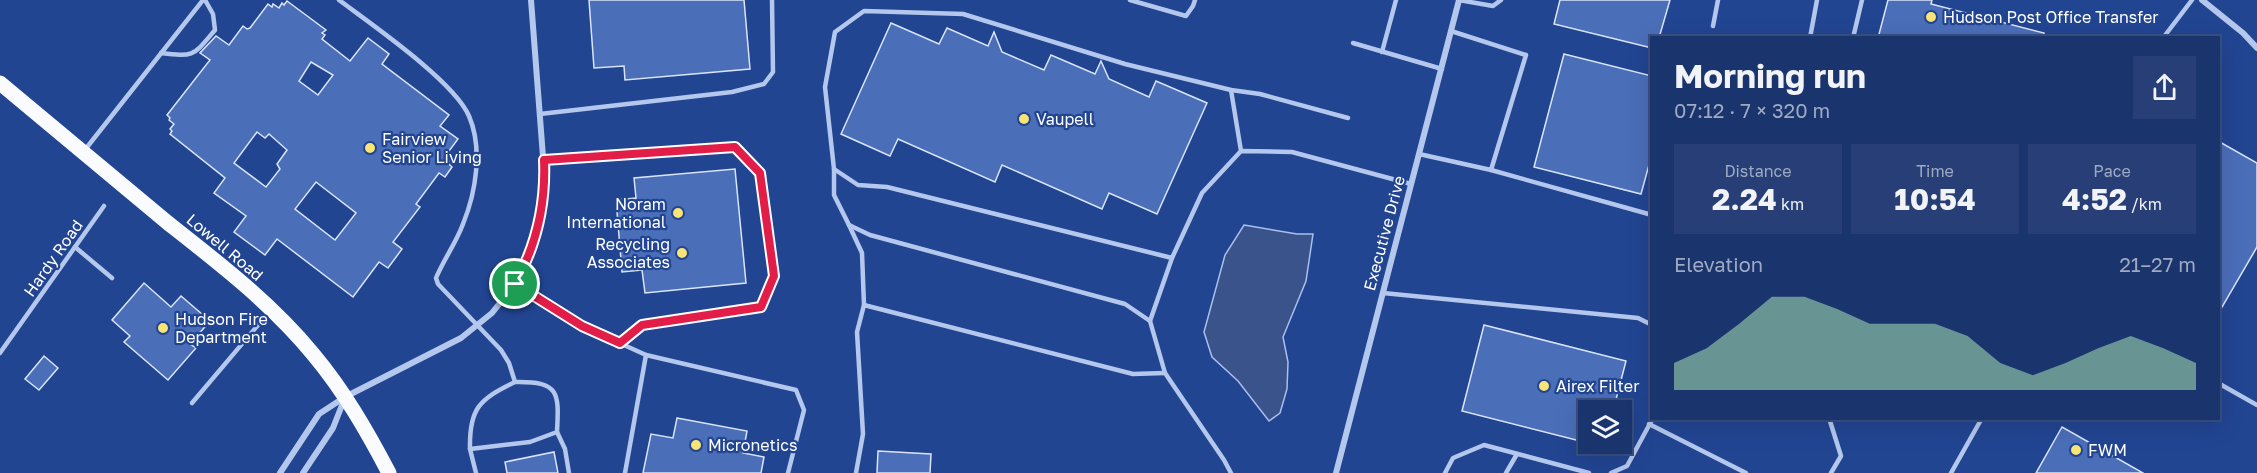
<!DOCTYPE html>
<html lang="en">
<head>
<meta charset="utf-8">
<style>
  :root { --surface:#1a346e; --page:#273f76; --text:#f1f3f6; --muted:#9faac2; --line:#384f81; --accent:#8abfa5 }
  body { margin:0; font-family:"Golos Text",sans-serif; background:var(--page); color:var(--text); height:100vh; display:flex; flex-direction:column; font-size:22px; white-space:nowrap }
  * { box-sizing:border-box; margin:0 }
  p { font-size:20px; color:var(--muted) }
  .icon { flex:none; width:33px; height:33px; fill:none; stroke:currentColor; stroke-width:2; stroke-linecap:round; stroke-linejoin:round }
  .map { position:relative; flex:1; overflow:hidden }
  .details { position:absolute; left:1650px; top:36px; width:570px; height:384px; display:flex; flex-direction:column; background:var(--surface); border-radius:0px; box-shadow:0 6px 24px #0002,0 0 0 2px var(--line) }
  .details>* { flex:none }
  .controls { position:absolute; left:1578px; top:400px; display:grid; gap:12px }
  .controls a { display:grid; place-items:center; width:54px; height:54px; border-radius:0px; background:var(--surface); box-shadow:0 6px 24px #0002,0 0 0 2px var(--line); font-size:30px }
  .pin { position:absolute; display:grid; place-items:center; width:51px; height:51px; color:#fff; margin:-26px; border:3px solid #fff; border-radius:50%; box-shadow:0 2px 6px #0007 }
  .round { display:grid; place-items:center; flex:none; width:63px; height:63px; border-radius:0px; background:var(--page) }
  .headline { display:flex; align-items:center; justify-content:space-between; height:102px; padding:0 24px }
  h1 { font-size:33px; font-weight:700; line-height:45px }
  .figures { display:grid; grid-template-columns:repeat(3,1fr); gap:9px; height:102px; padding:6px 24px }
  .figures div { display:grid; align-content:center; border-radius:0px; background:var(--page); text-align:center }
  .figures b { font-size:30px; font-weight:700 }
  .figures small { font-size:16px; font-weight:400 }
  .figures p { font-size:16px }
  .chart { height:168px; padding:12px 24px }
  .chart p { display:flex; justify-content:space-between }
  .chart svg { width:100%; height:108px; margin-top:6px; fill:var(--accent); opacity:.7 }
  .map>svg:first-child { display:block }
  .water { fill:#3a538b; stroke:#a8c0ee; stroke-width:1.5 }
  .building { fill:#4b6eb9; stroke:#dae4f9; stroke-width:1.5; fill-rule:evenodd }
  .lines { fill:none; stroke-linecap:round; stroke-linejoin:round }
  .lane { stroke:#b4c7ed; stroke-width:4.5 }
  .street { stroke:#b4c7ed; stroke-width:6 }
  .primary { stroke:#fafbff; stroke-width:15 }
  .route-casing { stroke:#fff; stroke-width:12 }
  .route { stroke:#e11d48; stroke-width:8 }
  .poi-dot { fill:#f9e476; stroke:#224592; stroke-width:2 }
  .labels { text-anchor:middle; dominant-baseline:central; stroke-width:4.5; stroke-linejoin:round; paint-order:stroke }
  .poi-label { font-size:16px; fill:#fff; stroke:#224592; text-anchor:start }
  .street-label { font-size:16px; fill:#fff; stroke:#224592 }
</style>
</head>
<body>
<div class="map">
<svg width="2257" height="473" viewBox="0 0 2257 473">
  <rect width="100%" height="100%" fill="#224592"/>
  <polygon class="water" points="1244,225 1297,234 1313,234 1306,281 1283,337 1288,362 1287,389 1280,413 1269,421 1238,381 1212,357 1204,332 1225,255"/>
  <g class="building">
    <polygon points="589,0 744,0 750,69 625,80 624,66 594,68"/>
    <polygon points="1560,0 1670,0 1659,38 1652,38 1652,48 1554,24"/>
    <polygon points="1888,0 1932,0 1931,4 2044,33 2043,38 1878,38"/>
    <path d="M287 1 326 30 322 33 325 35 322 39 350 61 368 38 389 54 382 64 449 115 440 126 458 139 446 155 451 158 448 163 452 167 445 177 439 173 416 204 420 207 393 242 402 249 388 268 379 262 353 297 277 239 265 255 234 232 246 216 214 193 225 178 170 134 172 131 170 129 174 124 169 120 170 118 167 115 210 60 200 53 216 36 229 45 243 26 247 29 250 28 268 4 272 7 273 4 279 8 282 3 284 5ZM311 62 333 75 318 95 299 81ZM257 132 265 138 269 134 287 150 277 164 280 169 266 187 234 163ZM316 182 356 213 335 240 295 209Z"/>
    <polygon points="891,23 939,44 947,28 988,46 994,32 1002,52 1044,70 1051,55 1095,74 1101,61 1109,79 1149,97 1156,81 1207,103 1157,214 1109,193 1102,209 1002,165 995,182 898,139 890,156 841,134"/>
    <polygon points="1564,54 1652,76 1652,154 1641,194 1534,167"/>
    <polygon points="2218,141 2257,163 2257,247 2218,314"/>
    <polygon points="735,169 746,283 645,293 642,270 622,272 616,200 636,198 634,178"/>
    <polygon points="144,283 171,307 181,296 210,321 190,344 196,348 168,380 124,342 130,336 112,320"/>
    <polygon points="1484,325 1626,361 1613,411 1588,411 1588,443 1462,411"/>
    <polygon points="44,356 58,368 39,390 25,379"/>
    <polygon points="677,418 747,431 743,453 764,457 761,473 643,473 651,434 673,438"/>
    <polygon points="2062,427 2143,473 2036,473"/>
    <polygon points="878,451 931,454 930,473 877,473"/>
    <polygon points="554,452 558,473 507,473 505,462"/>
  </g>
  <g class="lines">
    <g class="lane">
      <path d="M339 0C371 24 454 81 469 116 483 149 476 192 463 224 456 243 444 259 436 278L438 284 501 350 509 363 515 382C479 399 469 409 470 449L530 442 557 432C559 393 560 381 515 382"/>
      <polyline points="1130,0 1186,16 1193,6 1195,0"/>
      <polyline points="1459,0 1493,6 1501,0"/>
      <polyline points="1713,26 1718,0"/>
      <polyline points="1810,38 1817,0"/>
      <polyline points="1853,38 1862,0"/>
      <polyline points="2163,38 2192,0"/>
      <polyline points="1353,43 1442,69"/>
      <polyline points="1382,52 1396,0"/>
      <path d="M161 53C195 57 193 56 215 30L213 14 205 0"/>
      <polyline points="1231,90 1241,151"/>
      <polyline points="540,114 732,92 764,84 773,72 772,0"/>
      <polyline points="1348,118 1260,94 1231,90 1125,64 963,14 864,11 835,32 825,87 834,169 858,185 887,187 1172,258 1202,193 1241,151 1292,152 1411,184"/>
      <polyline points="84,151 203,0"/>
      <polyline points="1419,154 1491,170 1526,55 1451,31"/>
      <polyline points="544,160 735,146 760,173 774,276 761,307 642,325 620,343"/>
      <polyline points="834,169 834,195 849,225 870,235 1125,304 1150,321 1165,373 1224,460 1231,473"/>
      <polyline points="1491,170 1652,215"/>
      <polyline points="849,225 862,253 864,305"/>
      <polyline points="75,247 112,278"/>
      <polyline points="515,284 582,326 646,355 796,390 804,410 788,473"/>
      <polyline points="1383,293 1638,318 1652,325"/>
      <polyline points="1150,321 1172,258"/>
      <polyline points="0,353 104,206"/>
      <polyline points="2218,383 2257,405"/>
      <polyline points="192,403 269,312"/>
      <polyline points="1826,418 1830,421 1841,456 1831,473"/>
      <polyline points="1649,424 1746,473"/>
      <polyline points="557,432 565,449 569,473"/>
      <polyline points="470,449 476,473"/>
      <polyline points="625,473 646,355"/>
      <polyline points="856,473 863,434 857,332 864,305 1133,374 1165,373"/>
      <polyline points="1445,473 1453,458 1484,445 1589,473"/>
      <polyline points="1506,473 1517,454"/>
      <polyline points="1611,473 1627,466 1653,418"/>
      <polyline points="1951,473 1982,418"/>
    </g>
    <g class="street">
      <polyline points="2202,0 2243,33 2257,48"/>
      <polyline points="280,473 319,414 345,397 461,338 492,313 515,284 523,270 540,222 545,183 531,0"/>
      <polyline points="303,473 333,428 344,400"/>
      <polyline points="1336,473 1459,0"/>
    </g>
    <path class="primary" d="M0 83C56 130 112 177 168 223 219 263 272 304 313 354 344 391 367 431 389 473"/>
  </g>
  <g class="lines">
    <defs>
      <path id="route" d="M735 147 760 173 774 276 761 307 642 325 620 343 582 326 515 284C537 244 546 204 544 160Z"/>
    </defs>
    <use href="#route" class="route-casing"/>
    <use href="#route" class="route"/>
  </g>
  <g class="poi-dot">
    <circle cx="1931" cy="17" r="6"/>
    <circle cx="1024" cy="119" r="6"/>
    <circle cx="370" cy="148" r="6"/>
    <circle cx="678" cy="213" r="6"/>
    <circle cx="682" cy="253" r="6"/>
    <circle cx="163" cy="328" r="6"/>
    <circle cx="1544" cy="386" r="6"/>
    <circle cx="696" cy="445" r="6"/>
    <circle cx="2076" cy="450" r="6"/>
  </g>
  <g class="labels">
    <g class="poi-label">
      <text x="1943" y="17">Hudson Post Office Transfer</text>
      <text x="1036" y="119">Vaupell</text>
      <text x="382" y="139">Fairview<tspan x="382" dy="18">Senior Living</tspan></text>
      <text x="666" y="204" text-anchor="end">Noram<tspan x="666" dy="18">International</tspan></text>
      <text x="670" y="244" text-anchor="end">Recycling<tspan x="670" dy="18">Associates</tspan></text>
      <text x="175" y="319">Hudson Fire<tspan x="175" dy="18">Department</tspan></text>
      <text x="1556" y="386">Airex Filter</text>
      <text x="708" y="445">Micronetics</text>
      <text x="2088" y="450">FWM</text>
    </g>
    <g class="street-label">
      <text transform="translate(1384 233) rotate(-75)">Executive Drive</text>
      <text transform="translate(225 247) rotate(40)">Lowell Road</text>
      <text transform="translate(53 258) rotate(-55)">Hardy Road</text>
    </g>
  </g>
</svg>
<div class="controls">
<a><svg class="icon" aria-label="layers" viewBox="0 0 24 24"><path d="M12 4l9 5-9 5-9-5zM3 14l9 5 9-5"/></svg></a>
</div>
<div class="pin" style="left:515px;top:284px;background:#1e9e55"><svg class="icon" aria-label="arrive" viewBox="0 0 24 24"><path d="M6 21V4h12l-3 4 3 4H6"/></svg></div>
<section class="details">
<div class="headline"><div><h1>Morning run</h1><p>07:12 · 7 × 320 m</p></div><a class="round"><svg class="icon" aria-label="share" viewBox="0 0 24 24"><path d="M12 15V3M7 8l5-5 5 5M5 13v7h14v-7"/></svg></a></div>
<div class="figures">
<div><p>Distance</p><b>2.24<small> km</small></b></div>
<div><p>Time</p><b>10:54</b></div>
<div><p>Pace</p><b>4:52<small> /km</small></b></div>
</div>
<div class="chart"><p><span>Elevation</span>21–27 m</p>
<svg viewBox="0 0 160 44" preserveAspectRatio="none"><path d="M0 44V33L10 27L20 17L30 6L40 6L50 11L60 17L70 17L80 17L90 22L100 33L110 38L120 33L130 27L140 22L150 27L160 33V44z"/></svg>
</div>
</section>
</div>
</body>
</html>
